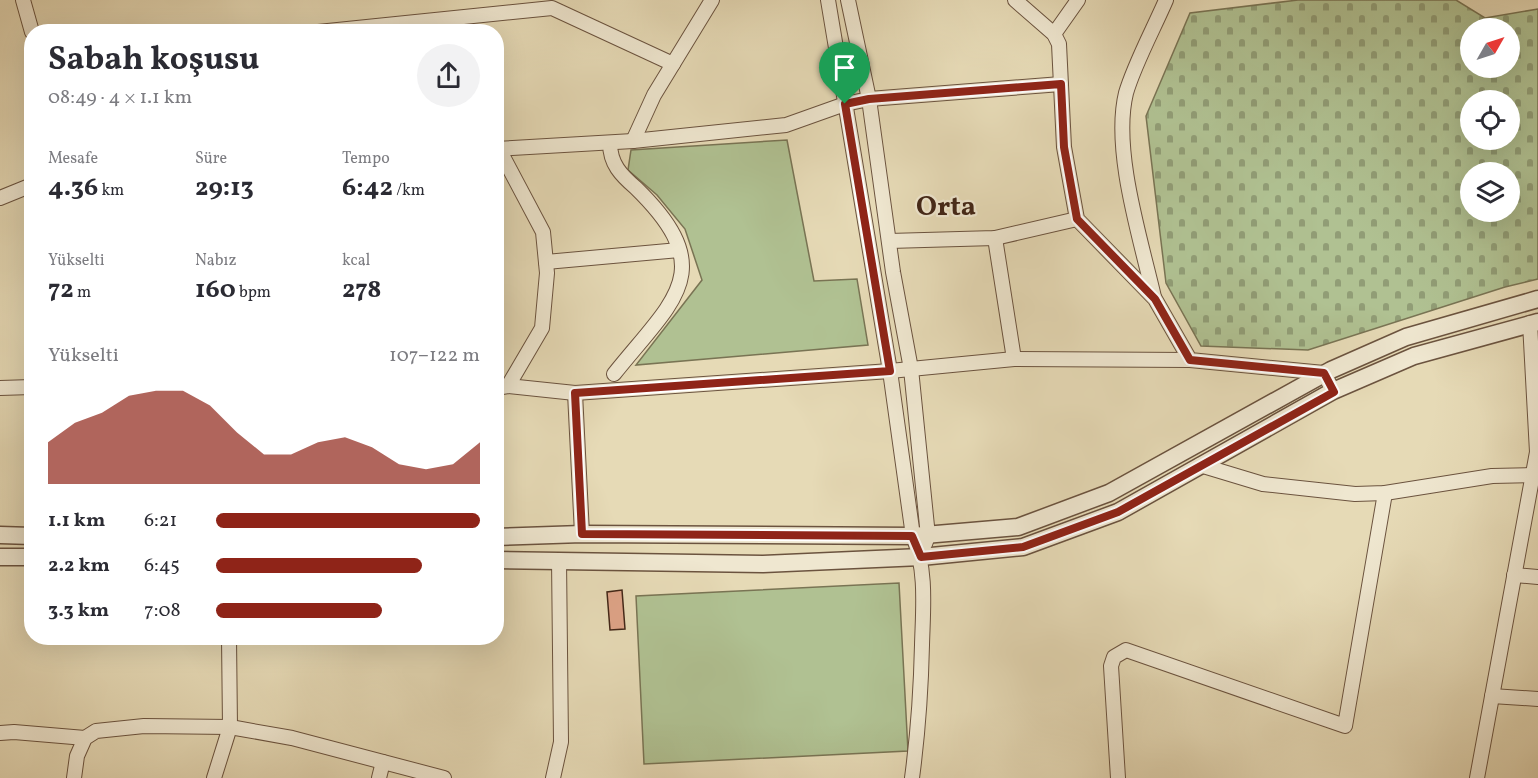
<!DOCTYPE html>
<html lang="tr">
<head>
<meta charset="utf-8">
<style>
  :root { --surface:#fff; --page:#f2f2f3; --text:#2b2b33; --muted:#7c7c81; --accent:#8f2418 }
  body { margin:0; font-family:Vollkorn,serif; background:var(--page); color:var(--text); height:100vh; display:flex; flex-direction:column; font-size:22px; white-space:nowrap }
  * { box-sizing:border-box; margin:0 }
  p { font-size:20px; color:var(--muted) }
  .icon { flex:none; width:33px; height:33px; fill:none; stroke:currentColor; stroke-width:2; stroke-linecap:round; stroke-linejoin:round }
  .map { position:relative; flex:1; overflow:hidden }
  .sheet { position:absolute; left:24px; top:24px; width:480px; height:621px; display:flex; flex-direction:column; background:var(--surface); border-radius:24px; box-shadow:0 6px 24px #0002 }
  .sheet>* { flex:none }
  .needle { width:39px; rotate:51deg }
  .tools { position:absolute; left:1460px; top:18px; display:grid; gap:12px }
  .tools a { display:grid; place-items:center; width:60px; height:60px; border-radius:50%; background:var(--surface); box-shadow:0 6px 24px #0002; font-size:30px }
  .pin { position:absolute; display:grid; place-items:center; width:51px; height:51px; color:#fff; margin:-62px -26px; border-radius:50% 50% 50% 0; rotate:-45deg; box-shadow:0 0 6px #0007 }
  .pin .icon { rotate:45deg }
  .round { display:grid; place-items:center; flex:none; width:63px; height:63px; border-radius:32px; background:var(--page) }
  .head { display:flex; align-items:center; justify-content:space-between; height:102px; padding:0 24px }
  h1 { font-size:33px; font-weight:700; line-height:45px }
  .figures { display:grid; grid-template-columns:repeat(3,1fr); gap:9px; height:102px; padding:6px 24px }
  .figures div { display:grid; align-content:center }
  .figures b { font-size:26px; font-weight:700 }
  .figures small { font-size:16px; font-weight:400 }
  .figures p { font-size:16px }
  .chart { height:168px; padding:12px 24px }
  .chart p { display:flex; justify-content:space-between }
  .chart svg { width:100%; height:108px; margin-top:6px; fill:var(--accent); opacity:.7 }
  ul { padding:0 24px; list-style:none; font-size:20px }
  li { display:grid; grid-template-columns:96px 72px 1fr; align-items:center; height:45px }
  li i { height:15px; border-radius:8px; background:var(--accent) }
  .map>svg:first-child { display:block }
  .cemetery { fill:url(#cemetery-stones); stroke:#797454; stroke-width:1.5; fill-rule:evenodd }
  .park { fill:#b0c192; stroke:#797454; stroke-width:1.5 }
  .building { fill:#dfa488; stroke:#422617; stroke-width:1.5 }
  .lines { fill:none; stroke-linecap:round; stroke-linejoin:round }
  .minor-casing { stroke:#6b533f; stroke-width:16 }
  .tertiary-casing { stroke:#6b533f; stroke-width:19 }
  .minor { stroke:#efe7d0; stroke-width:14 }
  .tertiary { stroke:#efe7d0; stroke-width:16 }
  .route-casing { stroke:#fff; stroke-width:12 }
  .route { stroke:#8f2418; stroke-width:8 }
  .labels { text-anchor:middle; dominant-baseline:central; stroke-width:4.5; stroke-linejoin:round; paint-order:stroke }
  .district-label { font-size:28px; font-weight:bold; fill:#422617; stroke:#efe7d0 }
</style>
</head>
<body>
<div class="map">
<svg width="1538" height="778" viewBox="0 0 1538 778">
  <defs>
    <pattern id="cemetery-stones" width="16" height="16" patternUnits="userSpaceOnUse" patternTransform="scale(1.5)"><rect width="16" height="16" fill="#b0c192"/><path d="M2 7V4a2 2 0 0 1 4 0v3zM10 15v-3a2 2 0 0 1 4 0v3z" fill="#919d76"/></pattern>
  </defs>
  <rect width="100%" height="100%" fill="#e6dab6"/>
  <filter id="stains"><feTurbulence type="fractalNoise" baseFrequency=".00333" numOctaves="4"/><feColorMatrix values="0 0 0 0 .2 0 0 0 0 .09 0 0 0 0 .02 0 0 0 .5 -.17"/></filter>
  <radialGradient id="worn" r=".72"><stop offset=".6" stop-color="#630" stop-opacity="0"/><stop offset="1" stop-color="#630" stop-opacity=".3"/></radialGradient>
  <path class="cemetery" d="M1298 0H1456L1485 18 1538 9V279L1505 287 1308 350 1201 346 1166 283 1146 116 1190 13ZM1470 28H1509V68H1470ZM1470 100H1509V140H1470ZM1470 172H1509V212H1470Z"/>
  <g class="park">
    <polygon points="787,140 814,281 857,279 868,345 636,365 702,280 685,229 657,195 628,170 631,150"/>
    <polygon points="899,583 908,751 644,764 636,596"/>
  </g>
  <polygon class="building" points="622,590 625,629 610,630 607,592"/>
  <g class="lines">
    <defs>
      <g id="minor">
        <polyline points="23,0 32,32"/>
        <path d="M828 0 890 371 913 536C927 571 923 608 922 645 921 690 918 733 912 778"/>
        <polyline points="848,0 869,99 893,272 911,369 928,536 925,544"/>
        <polyline points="1015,0 1054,34 1059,44 1064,147 1077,219 1155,299 1190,360 1324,373 1333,391"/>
        <polyline points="318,32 552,8 673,64"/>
        <polyline points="1054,34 1078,0"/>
        <polyline points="633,141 654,95 712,0"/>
        <path d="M610 143C610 164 621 175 636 188 721 271 673 300 614 374"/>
        <polyline points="496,149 633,141 786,125 845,104 869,99 1061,84"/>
        <polyline points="499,149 543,232 547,273 542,328 508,386"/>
        <polyline points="0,198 32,185"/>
        <polyline points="995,238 1014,359"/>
        <polyline points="889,241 995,238 1077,219"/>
        <polyline points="546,262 679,250"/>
        <path d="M1154 297C1141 240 1112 150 1126 93 1134 65 1154 28 1166 0"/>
        <polyline points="0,388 32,387"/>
        <polyline points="496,388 508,386 575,393 890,371 1014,359 1190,360"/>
        <polyline points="575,393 582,534"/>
        <polyline points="1200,465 1263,484 1355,494 1385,493 1492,476 1533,475"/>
        <polyline points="1514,575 1538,577"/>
        <polyline points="1492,696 1538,699"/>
        <polyline points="0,733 14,732 85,738"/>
        <polyline points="74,778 77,756 85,738 96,731 144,726 230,727 292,738 444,778"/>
        <polyline points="214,778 230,727 229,638"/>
        <polyline points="379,778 383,762"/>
        <polyline points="553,778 561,742 559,560"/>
        <polyline points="1118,778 1111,666 1114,657 1126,650 1345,726 1385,493"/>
        <polyline points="1477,778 1537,452 1530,323"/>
      </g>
      <g id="tertiary">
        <polyline points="0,535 32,536"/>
        <polyline points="496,537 582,534 913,536 1018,527 1109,493 1331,370 1406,337 1538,299"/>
        <polyline points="0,557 32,557"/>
        <polyline points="496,560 763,564 921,557 1023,547 1118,512 1333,391 1414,356 1538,322"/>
      </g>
    </defs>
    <use href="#minor" class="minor-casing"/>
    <use href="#tertiary" class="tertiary-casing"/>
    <use href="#minor" class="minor"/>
    <use href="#tertiary" class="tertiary"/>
  </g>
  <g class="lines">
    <defs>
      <polygon id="route" points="1061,84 1064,147 1077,219 1155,299 1190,360 1324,373 1334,392 1118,512 1023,547 921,557 912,536 582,534 575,393 890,371 845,104 869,99"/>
    </defs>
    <use href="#route" class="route-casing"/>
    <use href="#route" class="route"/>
  </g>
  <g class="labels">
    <g class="district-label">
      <text x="946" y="207">Orta</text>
    </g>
  </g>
  <rect width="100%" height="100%" filter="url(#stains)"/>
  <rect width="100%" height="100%" fill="url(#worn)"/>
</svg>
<div class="tools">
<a><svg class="needle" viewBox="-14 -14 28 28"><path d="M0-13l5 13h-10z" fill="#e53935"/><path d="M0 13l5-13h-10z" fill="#7c7c81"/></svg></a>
<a><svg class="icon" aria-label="locate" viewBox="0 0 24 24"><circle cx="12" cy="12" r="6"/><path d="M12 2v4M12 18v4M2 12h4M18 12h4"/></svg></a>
<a><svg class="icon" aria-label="layers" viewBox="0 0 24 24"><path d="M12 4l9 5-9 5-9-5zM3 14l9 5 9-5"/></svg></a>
</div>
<div class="pin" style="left:845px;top:104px;background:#1e9e55"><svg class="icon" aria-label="arrive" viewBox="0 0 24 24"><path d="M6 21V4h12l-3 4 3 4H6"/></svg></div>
<section class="sheet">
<div class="head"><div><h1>Sabah koşusu</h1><p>08:49 · 4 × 1.1 km</p></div><a class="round"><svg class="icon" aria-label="share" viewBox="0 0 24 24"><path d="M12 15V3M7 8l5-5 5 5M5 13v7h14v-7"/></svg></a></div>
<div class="figures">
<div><p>Mesafe</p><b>4.36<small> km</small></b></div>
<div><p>Süre</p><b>29:13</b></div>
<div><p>Tempo</p><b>6:42<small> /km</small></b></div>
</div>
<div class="figures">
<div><p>Yükselti</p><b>72<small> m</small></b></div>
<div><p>Nabız</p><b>160<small> bpm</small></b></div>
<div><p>kcal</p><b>278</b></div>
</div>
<div class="chart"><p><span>Yükselti</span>107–122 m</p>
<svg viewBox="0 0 160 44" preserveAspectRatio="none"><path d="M0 44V27L10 19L20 15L30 8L40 6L50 6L60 12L70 23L80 32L90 32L100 27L110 25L120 29L130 36L140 38L150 36L160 27V44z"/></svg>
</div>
<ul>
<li><b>1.1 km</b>6:21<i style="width:100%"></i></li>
<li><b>2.2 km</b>6:45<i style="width:78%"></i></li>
<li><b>3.3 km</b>7:08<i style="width:63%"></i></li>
</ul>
</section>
</div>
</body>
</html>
